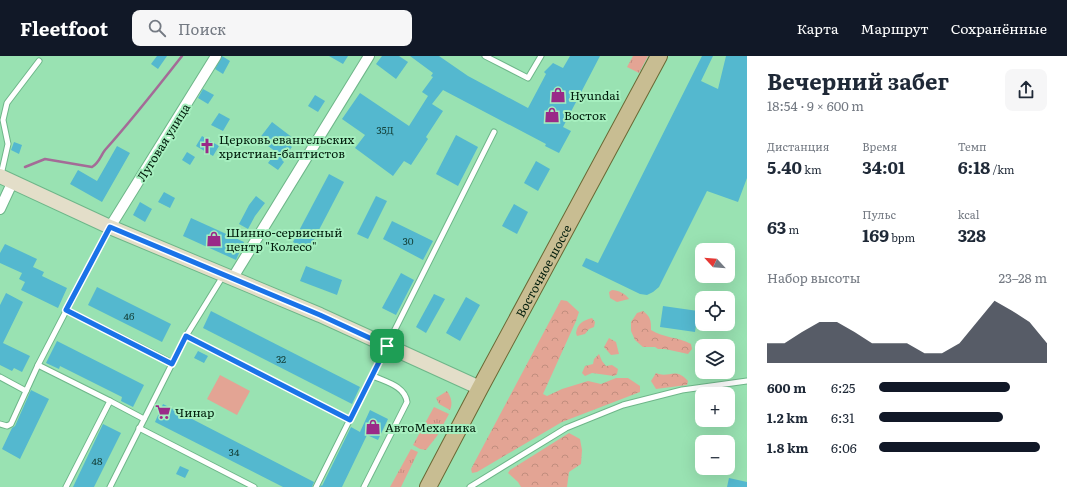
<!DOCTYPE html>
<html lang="ru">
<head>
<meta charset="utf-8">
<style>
  :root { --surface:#fff; --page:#f6f6f7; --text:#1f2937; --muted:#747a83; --accent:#111827 }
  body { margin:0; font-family:Literata,serif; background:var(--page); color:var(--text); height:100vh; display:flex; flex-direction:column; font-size:15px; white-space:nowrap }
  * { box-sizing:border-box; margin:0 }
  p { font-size:13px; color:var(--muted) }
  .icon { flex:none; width:22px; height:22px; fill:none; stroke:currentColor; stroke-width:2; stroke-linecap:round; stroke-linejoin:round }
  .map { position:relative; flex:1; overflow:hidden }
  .details { display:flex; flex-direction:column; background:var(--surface); width:320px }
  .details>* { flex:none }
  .needle { width:26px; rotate:296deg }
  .tools { position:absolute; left:695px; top:187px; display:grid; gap:8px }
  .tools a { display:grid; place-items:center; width:40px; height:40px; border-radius:8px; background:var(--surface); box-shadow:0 4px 16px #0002; font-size:20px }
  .pin { position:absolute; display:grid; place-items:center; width:34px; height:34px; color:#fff; margin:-17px; border-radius:8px; box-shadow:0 2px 6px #0006 }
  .round { display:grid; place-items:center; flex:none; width:42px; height:42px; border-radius:8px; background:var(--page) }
  .head { display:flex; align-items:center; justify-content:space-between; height:68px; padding:0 20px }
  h1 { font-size:22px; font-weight:700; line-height:30px }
  .stats { display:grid; grid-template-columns:repeat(3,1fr); gap:6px; height:68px; padding:4px 20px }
  .stats div { display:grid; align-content:center }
  .stats b { font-size:17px; font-weight:700 }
  .stats small { font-size:11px; font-weight:400 }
  .stats p { font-size:11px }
  .chart { height:112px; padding:8px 20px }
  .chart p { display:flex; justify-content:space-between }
  .chart svg { width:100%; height:72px; margin-top:4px; fill:var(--accent); opacity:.7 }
  ul { padding:0 20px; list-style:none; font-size:13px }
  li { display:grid; grid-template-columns:64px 48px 1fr; align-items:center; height:30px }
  li i { height:10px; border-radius:5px; background:var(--accent) }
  header { display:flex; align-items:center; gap:24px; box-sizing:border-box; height:56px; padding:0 20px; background:var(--accent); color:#fff }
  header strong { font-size:19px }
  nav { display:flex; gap:22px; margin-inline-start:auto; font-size:14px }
  .search { width:280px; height:36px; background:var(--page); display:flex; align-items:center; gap:10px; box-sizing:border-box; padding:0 14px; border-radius:8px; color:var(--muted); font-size:15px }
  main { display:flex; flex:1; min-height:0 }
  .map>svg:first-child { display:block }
  .grass { fill:url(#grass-tufts) }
  .forest { fill:url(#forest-crowns) }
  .garden { fill:#e3a494 }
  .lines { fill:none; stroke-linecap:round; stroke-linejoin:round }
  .stream { stroke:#a46b97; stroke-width:2.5 }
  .building { fill:#54b8cf }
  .lane-casing { stroke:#6eb689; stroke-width:7 }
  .street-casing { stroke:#6eb689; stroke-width:12 }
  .secondary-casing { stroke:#6eb689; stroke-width:16 }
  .primary-casing { stroke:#6a6834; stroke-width:18 }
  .lane { stroke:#fff; stroke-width:5 }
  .street { stroke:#fff; stroke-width:10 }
  .secondary { stroke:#e3dec9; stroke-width:14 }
  .primary { stroke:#c8bd92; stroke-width:16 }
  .route-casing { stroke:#fff; stroke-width:8 }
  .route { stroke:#1a73e8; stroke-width:5 }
  .labels { text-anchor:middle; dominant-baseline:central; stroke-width:4; stroke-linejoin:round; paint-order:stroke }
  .number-label { font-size:10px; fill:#15433c }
  .poi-label { font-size:12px; fill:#001c0b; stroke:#a6efbf; text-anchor:start }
  .street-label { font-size:12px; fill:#001c0b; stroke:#a6efbf }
</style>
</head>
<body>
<header>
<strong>Fleetfoot</strong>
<div class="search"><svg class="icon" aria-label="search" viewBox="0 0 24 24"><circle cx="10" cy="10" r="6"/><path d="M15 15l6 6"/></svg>Поиск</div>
<nav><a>Карта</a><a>Маршрут</a><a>Сохранённые</a></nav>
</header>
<main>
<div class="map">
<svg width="747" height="431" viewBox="0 0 747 431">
  <defs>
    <pattern id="grass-tufts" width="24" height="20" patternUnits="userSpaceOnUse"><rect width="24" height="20" fill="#e3a494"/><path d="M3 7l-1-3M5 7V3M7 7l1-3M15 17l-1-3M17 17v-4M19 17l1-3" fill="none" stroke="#c18d7e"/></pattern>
    <pattern id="forest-crowns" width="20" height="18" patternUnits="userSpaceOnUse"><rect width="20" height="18" fill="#e3a494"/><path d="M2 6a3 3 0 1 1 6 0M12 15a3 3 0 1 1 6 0" fill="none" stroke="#c18d7e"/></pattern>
  </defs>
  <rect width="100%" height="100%" fill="#99e2b2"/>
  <g class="grass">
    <polygon points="633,0 648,0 639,17 627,11"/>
    <path d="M447 335C451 341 453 347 450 354L439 348 436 342Z"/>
    <polygon points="434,351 449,358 437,380 426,394 420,393 413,389"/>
    <polygon points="411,393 418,396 401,431 390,431"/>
  </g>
  <g class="forest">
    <path d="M612 234C618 234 626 238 629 243L617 246 610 242 609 236Z"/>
    <polygon points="561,244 567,245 579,256 576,265 543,338 547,340 562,333 588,325 601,328 616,322 628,322 640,330 640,336 562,366 477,416 472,417 471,413"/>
    <path d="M643 255C651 261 651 265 651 274 663 282 679 281 691 288L692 293 688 298 665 293H658L655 291H643L635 284 631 275V266L637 257Z"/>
    <path d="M592 262 595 266 594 271 589 273 585 278 577 280 576 277C578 267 582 265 592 262Z"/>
    <polygon points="609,282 616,286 619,298 611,299 604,291"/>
    <polygon points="599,298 602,305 606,310 612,309 618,313 617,318 614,320 592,317 585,320 582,317 585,310 593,308 594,303"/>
    <path d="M656 317C669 323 675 310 688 325L687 329 656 333 651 325Z"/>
    <polygon points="569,377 580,383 582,394 581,408 569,416 567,431 521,431 518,426 508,417 510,414"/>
  </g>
  <polygon class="garden" points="220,319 250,335 237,359 207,343"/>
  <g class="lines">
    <path class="stream" d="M25 111 45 103 92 111C99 107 101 99 105 94 132 64 157 32 182 0"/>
  </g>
  <g class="building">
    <polygon points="157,0 167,0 158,13 151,8"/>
    <polygon points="222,0 230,5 223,18 215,13"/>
    <polygon points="329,0 348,0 343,8"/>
    <polygon points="382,0 399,0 408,6 396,23 376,8"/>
    <polygon points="410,0 439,0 468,20 528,52 546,18 544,16 553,7 563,12 570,0 600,0 563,71 571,75 559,97 545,90 546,88 443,34 432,48 443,55 426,81 428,83 411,109 404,105 393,120 355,92 365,79 342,63 360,37 409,70 428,40 422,36 433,21 431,20 433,17"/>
    <polygon points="702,0 713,0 701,25 718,33 726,0 747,0 747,122 738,146 707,135 659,231 653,236 647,239 640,238 582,210 586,202 598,207"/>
    <polygon points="203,33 214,39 208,48 198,42"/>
    <polygon points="315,39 325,45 318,56 308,50"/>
    <polygon points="219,57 230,63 223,75 211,69"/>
    <polygon points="272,66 293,82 288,88 292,91 282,104 284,106 278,114 268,107 276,96 259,83"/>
    <polygon points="456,79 478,91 458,130 436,118"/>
    <polygon points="202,80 219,90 213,100 196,90"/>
    <polygon points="14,86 22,89 19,98 11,94"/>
    <polygon points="117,90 130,97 102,146 70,128 78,114 97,125"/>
    <polygon points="187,96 195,101 190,109 182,104"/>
    <polygon points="536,105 550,113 538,135 524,127"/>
    <polygon points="329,118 344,126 308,195 293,186"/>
    <polygon points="164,136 175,142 170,152 158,146"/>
    <polygon points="256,140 265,147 255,160 248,173 239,168 249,149"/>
    <polygon points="376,140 387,145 368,183 357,178"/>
    <polygon points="140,146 152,153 145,166 133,159"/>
    <polygon points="514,148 528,156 517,178 502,170"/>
    <polygon points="191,162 244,186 236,204 183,180"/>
    <polygon points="392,165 433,185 423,204 383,183"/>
    <polygon points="5,188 37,203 33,211 44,216 42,220 67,232 58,252 21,234 25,226 19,223 22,217 0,207 0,197"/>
    <polygon points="306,210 342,224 337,239 300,225"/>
    <polygon points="401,217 414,224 396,259 382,252"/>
    <polygon points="97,231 171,268 162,286 88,249"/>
    <polygon points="6,237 23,246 3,287 30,300 22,316 14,312 12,315 0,309 0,249"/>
    <polygon points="434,238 445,243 426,277 416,271"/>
    <polygon points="466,241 480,249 460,285 446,277"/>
    <polygon points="663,250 698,255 695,276 660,271"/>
    <polygon points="211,255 360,331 352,348 203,272"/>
    <polygon points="57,285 144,329 133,351 121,345 122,341 60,310 59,313 46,307"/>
    <polygon points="198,295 208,300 204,307 194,302"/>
    <polygon points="31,334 49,343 20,403 2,393 12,372 15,370"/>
    <polygon points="163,348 314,426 312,431 283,431 155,366"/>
    <polygon points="370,354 388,363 378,384 367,379 342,431 320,431 321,429 322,430 351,371 360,376"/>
    <polygon points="103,368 121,377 94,431 73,431"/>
    <polygon points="180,410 189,414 185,422 176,418"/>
    <polygon points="729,422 747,426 747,431 727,431"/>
  </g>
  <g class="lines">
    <defs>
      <g id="lane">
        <polyline points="485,0 528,22 541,0"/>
        <polyline points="1,119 8,88 3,64 7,47 39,5"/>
        <polyline points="66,254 172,307"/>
        <polyline points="186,280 350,364"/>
        <polyline points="38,309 110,345"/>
        <polyline points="0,321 26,335"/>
        <polyline points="0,368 7,370 11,368 38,309 109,172"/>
        <polyline points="139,372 254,431"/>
        <polyline points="66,431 110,345 144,363"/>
        <polyline points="110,431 186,280 223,220"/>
        <polyline points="316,431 494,76"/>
        <path d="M364 431 407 346C405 330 386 326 373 320"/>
        <polyline points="470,431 566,372 623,349 682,334 747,325"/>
      </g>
      <g id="street">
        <polyline points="0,153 13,125"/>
        <polyline points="110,171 216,0"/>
        <polyline points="232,223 369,0"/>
      </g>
      <polyline id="secondary" points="0,120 110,171 320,259 480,332"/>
      <g id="primary">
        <path id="s1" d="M428 431 480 332 659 0"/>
      </g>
    </defs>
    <use href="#lane" class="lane-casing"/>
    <use href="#street" class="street-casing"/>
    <use href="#secondary" class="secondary-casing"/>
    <use href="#primary" class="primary-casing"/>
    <use href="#lane" class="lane"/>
    <use href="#street" class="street"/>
    <use href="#secondary" class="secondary"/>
    <use href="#primary" class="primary"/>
  </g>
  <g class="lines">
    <defs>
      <polygon id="route" points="110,171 320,259 387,290 350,364 186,280 172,308 66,254"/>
    </defs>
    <use href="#route" class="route-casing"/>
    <use href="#route" class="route"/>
  </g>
  <defs>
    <symbol id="shop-bare" viewBox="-9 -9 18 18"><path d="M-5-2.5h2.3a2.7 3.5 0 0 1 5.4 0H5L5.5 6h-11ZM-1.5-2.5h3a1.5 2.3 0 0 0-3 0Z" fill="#9a2a88" stroke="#a6efbf" stroke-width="2.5" paint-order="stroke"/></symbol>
    <symbol id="church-bare" viewBox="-9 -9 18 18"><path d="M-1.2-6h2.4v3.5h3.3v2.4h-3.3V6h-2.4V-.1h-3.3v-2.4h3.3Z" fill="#9a2a88" stroke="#a6efbf" stroke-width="2.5" paint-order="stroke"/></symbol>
    <symbol id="supermarket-bare" viewBox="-9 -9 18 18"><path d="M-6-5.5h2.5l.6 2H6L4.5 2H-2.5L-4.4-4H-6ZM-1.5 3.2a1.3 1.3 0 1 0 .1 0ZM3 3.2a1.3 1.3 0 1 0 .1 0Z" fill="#9a2a88" stroke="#a6efbf" stroke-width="2.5" paint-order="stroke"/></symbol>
  </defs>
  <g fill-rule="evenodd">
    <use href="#shop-bare" x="547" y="28" width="22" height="22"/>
    <use href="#shop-bare" x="541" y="48" width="22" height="22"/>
    <use href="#church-bare" x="196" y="79" width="22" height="22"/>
    <use href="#shop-bare" x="203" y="172" width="22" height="22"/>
    <use href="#supermarket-bare" x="152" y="345" width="22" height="22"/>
    <use href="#shop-bare" x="362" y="360" width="22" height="22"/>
  </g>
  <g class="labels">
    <g class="number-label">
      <text x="385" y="73">35Д</text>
      <text x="408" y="184">30</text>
      <text x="129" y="259">46</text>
      <text x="281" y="302">32</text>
      <text x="234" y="395">34</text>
      <text x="97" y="404">48</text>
    </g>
    <g class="poi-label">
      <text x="570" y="39">Hyundai</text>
      <text x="564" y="59">Восток</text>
      <text x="219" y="83">Церковь евангельских<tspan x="219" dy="14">христиан-баптистов</tspan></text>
      <text x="226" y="176">Шинно-сервисный<tspan x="226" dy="14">центр "Колесо"</tspan></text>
      <text x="175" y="356">Чинар</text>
      <text x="385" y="371">АвтоМеханика</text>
    </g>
    <g class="street-label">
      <text transform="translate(163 86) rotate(-58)">Луговая улица</text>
      <text stroke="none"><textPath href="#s1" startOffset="245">Восточное шоссе</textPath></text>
    </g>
  </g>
</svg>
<div class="tools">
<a><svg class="needle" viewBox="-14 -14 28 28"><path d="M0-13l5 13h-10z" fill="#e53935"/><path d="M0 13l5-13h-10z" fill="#747a83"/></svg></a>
<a><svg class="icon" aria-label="locate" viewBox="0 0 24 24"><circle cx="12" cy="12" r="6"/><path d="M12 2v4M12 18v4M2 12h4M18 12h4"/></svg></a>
<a><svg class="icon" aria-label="layers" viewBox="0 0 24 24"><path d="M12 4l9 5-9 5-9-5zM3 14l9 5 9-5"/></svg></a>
<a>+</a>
<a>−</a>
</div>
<div class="pin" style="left:387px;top:290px;background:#1e9e55"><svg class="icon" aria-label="arrive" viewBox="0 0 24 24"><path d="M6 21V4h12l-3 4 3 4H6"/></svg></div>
</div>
<section class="details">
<div class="head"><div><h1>Вечерний забег</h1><p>18:54 · 9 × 600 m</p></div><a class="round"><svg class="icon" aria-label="share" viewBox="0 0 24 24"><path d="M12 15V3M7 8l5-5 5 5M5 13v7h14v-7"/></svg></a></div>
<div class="stats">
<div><p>Дистанция</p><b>5.40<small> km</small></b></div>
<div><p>Время</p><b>34:01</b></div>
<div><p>Темп</p><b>6:18<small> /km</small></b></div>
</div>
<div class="stats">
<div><b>63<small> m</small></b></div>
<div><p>Пульс</p><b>169<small> bpm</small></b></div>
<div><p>kcal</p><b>328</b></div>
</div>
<div class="chart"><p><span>Набор высоты</span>23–28 m</p>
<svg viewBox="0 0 160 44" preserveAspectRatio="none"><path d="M0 44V32L10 32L20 25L30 19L40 19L50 25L60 32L70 32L80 32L90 38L100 38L110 32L120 19L130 6L140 12L150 19L160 32V44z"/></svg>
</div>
<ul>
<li><b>600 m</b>6:25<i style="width:78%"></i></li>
<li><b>1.2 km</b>6:31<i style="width:74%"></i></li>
<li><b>1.8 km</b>6:06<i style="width:96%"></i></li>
</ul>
</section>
</main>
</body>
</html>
